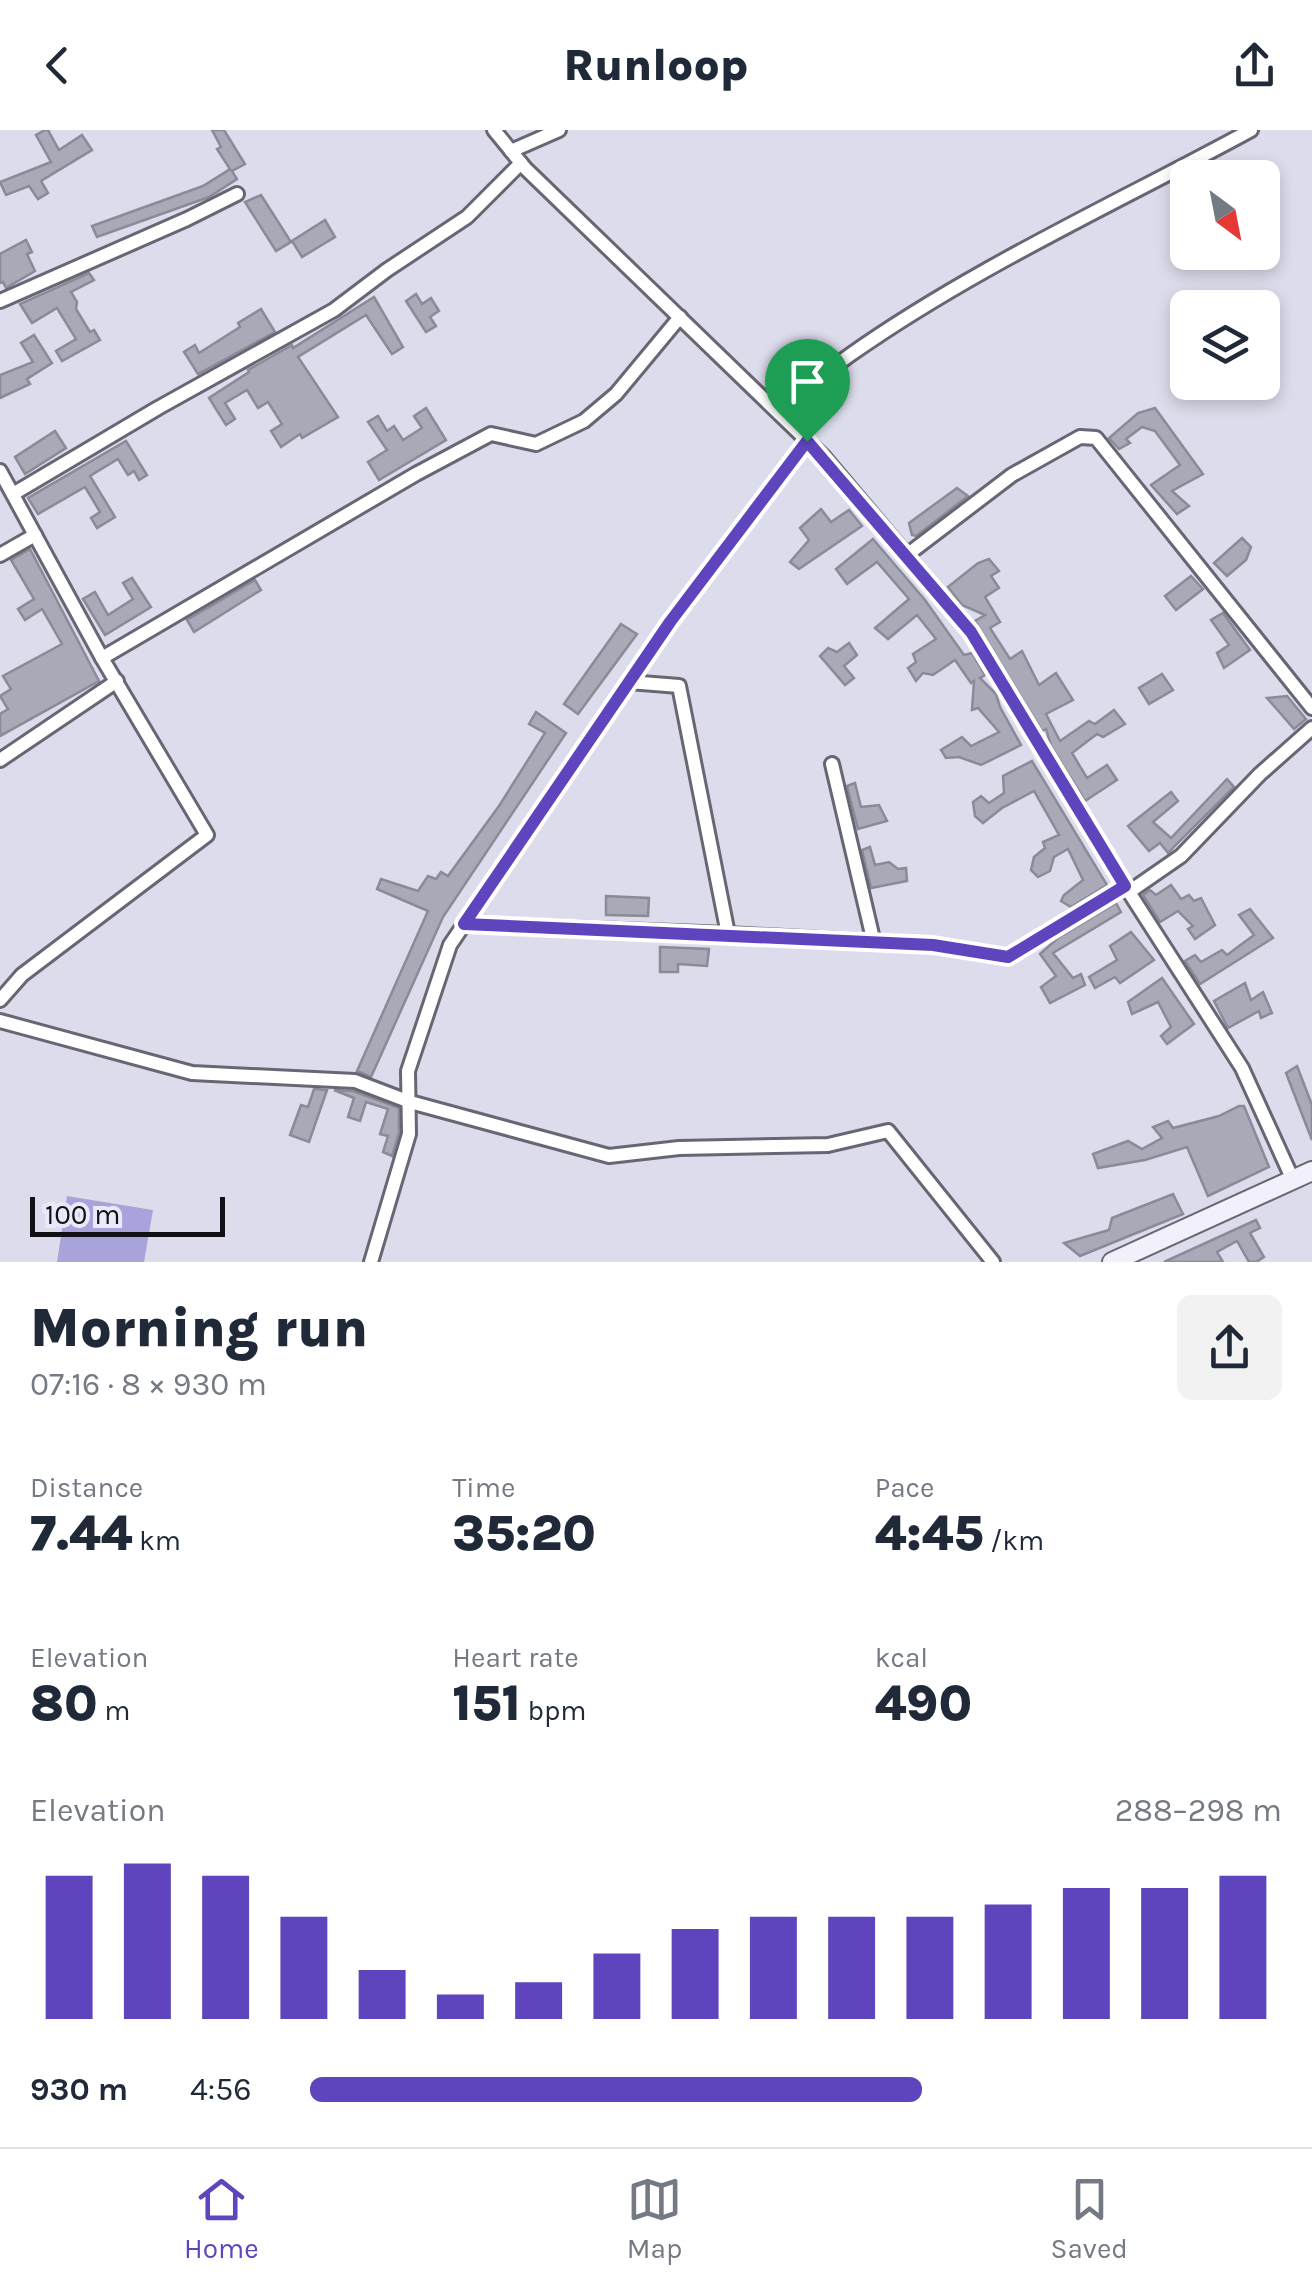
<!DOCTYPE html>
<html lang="en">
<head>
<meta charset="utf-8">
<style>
  :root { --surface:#fff; --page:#f2f2f3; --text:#1f2937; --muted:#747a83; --line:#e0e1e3; --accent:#5e45bd }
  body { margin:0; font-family:Karla,sans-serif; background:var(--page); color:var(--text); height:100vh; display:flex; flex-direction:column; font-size:38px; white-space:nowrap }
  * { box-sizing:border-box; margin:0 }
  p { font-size:32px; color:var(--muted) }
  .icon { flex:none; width:55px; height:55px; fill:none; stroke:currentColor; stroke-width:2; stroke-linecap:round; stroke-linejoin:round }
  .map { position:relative; height:1132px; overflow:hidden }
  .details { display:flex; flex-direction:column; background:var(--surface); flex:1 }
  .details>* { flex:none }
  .needle { width:65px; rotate:148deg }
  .fabs { position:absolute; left:1170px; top:30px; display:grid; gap:20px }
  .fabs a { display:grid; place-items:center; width:110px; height:110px; border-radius:15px; background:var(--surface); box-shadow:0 5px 15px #0003; font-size:50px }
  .scale { position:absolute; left:30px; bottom:25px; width:195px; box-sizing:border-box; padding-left:10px; border:5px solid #101015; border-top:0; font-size:28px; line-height:35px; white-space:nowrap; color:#101015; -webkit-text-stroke:8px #eae9f9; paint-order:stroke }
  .pin { position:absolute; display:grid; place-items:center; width:85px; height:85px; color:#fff; margin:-102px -42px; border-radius:50% 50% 50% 0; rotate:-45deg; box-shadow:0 0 10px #0007 }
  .pin .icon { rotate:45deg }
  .round { display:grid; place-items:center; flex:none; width:105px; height:105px; border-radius:15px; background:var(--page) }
  .overview { display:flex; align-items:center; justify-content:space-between; height:170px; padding:0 30px }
  h1 { font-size:55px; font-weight:800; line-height:75px }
  .stats { display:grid; grid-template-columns:repeat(3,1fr); gap:15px; height:170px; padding:10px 30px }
  .stats div { display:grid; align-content:center }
  .stats b { font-size:50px; font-weight:800 }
  .stats small { font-size:28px; font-weight:400 }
  .stats p { font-size:28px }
  .chart { height:280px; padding:20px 30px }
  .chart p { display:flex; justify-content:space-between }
  .chart svg { width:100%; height:180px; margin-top:10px; stroke:var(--accent); stroke-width:6 }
  ul { padding:0 30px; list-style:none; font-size:32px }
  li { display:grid; grid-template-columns:160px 120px 1fr; align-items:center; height:75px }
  li i { height:25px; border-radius:12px; background:var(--accent) }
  header { display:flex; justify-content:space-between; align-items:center; height:130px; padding:0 30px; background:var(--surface); font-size:45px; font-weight:800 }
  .tab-bar { display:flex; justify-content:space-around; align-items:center; height:140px; border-top:2px solid var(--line); background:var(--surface); font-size:28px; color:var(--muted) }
  .tab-bar a { display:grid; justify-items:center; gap:5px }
  .tab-bar .active { color:var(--accent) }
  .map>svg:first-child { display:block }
  .green { fill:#a8a4db }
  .building { fill:#a9a9b8; stroke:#8a8a98; stroke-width:2.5 }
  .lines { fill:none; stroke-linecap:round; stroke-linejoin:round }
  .street-casing { stroke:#676774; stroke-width:18 }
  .secondary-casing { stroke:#676774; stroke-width:22 }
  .street { stroke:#fff; stroke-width:12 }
  .secondary { stroke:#f1f0fb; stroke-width:18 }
  .route-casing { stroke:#fff; stroke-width:20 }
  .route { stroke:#5e45bd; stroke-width:12 }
</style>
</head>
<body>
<header><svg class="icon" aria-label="back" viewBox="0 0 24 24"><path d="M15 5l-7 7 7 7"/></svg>Runloop<svg class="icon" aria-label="share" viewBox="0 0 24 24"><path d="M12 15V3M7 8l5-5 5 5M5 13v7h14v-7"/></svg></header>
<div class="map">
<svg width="1312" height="1132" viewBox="0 0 1312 1132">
  <rect width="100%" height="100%" fill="#dddcec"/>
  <polygon class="green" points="67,1066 153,1080 144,1132 57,1132"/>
  <g class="building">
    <polygon points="45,0 48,0 59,20 82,5 92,20 41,51 48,63 38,69 29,56 6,65 0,52 51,32 36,5"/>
    <polygon points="212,0 224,0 245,34 232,41 237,49 209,67 97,107 92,96 203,56 230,39 217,19 221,17"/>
    <polygon points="261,65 291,112 276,121 245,72"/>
    <polygon points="325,90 335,107 302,127 292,111"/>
    <polygon points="26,110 32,122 27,124 35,141 6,158 3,152 0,153 0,124"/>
    <polygon points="89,143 94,150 71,162 77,172 76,179 90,202 94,200 100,210 62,231 56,221 76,209 57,178 32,193 20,174"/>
    <polygon points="416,164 422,174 431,168 439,181 430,187 436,196 426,202 406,171"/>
    <polygon points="374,167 403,217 392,224 366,185 298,227 338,287 302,308 300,304 281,317 271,301 282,294 268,272 258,278 247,260 225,273 235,289 226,295 209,268 249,242 248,240 292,215 293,218"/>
    <polygon points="261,179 275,202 198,244 184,222 195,215 199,223 240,197 238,193"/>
    <polygon points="34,205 52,233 27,249 30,254 0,268 0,245 33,232 21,213"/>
    <polygon points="426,278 446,310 379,350 368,332 387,320 368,292 378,286 387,301 394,296 403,310 422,298 414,286"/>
    <polygon points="1155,278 1203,344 1172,361 1189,376 1177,384 1151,355 1180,335 1155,301 1142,297 1126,309 1130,313 1119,319 1109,308 1138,283"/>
    <polygon points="55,301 66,318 25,344 15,327"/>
    <polygon points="126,311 147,345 139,350 134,341 128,345 118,329 90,346 115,387 97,398 91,388 100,382 85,357 38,384 28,368"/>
    <polygon points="957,358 968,366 916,406 912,405 909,393"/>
    <polygon points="821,379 831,392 849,380 862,396 799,439 790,432 809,410 800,398"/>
    <polygon points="1242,408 1251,417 1246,430 1227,446 1214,433"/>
    <polygon points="873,409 925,470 964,525 972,523 985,545 980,548 996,564 1000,577 1021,615 981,635 959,627 946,628 941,620 962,607 971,616 999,602 978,578 972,580 974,551 971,553 955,530 933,545 923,543 916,551 908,538 916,532 913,524 936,509 917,485 888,509 875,498 909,469 877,432 847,454 836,439"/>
    <polygon points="30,419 99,551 0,606 0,584 8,579 0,566 11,559 3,546 62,514 42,479 25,490 18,479 34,469 11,430"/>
    <polygon points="989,429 999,441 991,446 999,458 985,467 1000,492 990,498 1010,529 1022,521 1039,555 1056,543 1073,570 1046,584 1060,611 1089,591 1095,594 1114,580 1125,594 1103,607 1097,604 1072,623 1087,648 1107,635 1117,650 1085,671 1051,616 1046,599 1042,601 975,491 985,485 962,475 948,457 978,433"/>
    <polygon points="1191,446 1203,459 1176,480 1165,466"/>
    <polygon points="132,448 151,477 105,505 83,469 95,462 108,485 133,469 123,453"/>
    <polygon points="255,450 261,460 194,502 187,490"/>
    <polygon points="1223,483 1250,520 1224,538 1217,523 1229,515 1211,490"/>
    <polygon points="621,494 637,504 578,584 564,574"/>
    <polygon points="849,513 857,525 844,536 854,548 845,555 820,526 828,518 837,522"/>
    <polygon points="1162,544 1173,560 1149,574 1139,558"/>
    <polygon points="1287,566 1306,589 1294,599 1267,568"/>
    <polygon points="536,582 566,603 443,787 371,947 357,941 428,781 377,759 381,749 418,761 428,746 436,749 441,742 448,746 499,676 545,603 529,594"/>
    <polygon points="1032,631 1107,755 1071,777 1061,771 1064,765 1083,750 1068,719 1054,727 1050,741 1038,747 1031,740 1034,727 1045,718 1043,712 1059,705 1034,661 1002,678 983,693 975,686 973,672 981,666 989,673 1004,663 1003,646"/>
    <polygon points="1227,649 1234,657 1168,723 1160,713 1149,721 1128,696 1171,662 1178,671 1153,692 1171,708"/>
    <polygon points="855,653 861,677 879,675 887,691 858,699 847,656"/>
    <polygon points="870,717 875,735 889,732 898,739 906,738 907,751 871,758 862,720"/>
    <polygon points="1171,755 1181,769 1189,765 1194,771 1201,768 1215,795 1195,809 1188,799 1193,796 1178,781 1160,792 1143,765 1150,760 1156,765"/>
    <polygon points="606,766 649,768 648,786 606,785"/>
    <polygon points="1116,773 1121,782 1053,823 1073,848 1081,844 1085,855 1050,873 1041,857 1056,846 1040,824 1058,808"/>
    <polygon points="1250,779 1273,808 1200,854 1185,831 1195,825 1201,832 1222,820 1227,825 1254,805 1239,785"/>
    <polygon points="1131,802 1154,830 1120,853 1115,847 1095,858 1089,847 1117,830 1110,816"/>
    <polygon points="660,817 709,819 707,836 678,834 678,842 660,842"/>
    <polygon points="1162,848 1194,894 1167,914 1161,906 1171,897 1158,872 1132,884 1128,872"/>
    <polygon points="1245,853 1251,870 1263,862 1272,883 1261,888 1259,881 1228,898 1214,871"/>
    <polygon points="1297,936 1312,975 1312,1010 1286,943"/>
    <polygon points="314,959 327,960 309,1012 290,1005 301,975 308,977"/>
    <polygon points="334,960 353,961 399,978 399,1003 392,1026 383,1022 388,1006 380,1004 388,979 366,972 360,991 348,987 354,968"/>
    <polygon points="1239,976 1244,976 1269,1037 1208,1066 1187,1017 1145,1030 1098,1038 1093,1024 1128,1011 1142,1019 1162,1008 1153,997 1168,991 1173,998 1219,986"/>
    <polygon points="1173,1064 1183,1084 1080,1126 1064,1113 1109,1100 1112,1088"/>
    <polygon points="1256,1090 1260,1098 1250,1103 1264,1127 1256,1132 1249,1132 1237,1111 1217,1122 1223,1132 1164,1132"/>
  </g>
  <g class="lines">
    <defs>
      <g id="street">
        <polyline points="494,0 525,38 824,327 971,502 1111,734 1242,938 1293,1050"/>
        <polyline points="511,21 559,0"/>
        <polyline points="0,171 187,89 237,64"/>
        <path d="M778 282C802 263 825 243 850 225 975 137 1117 73 1251 0"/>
        <polyline points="0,341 102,528 207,705 22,845 0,870"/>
        <polyline points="13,364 158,278 334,180 387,140 467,87 521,33"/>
        <polyline points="0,425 35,405"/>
        <polyline points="907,425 1012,345 1080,307 1096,308 1312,578"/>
        <polyline points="102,528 416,344 491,304 536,314 584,291 616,264 680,187"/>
        <polyline points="629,552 679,556 728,804 933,815 1009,827 1125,756"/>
        <polyline points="0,630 117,551"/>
        <polyline points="832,634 874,813"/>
        <polyline points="1129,762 1181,726 1260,644 1312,598"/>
        <polyline points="464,794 728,804"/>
        <polyline points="0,891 192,943 355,951 410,972 609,1026 679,1018 828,1015 888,1001 993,1132"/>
        <polyline points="371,1132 409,1004 408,941 450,815 670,492 807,311"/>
      </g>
      <polyline id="secondary" points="1112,1132 1312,1041"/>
    </defs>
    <use href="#street" class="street-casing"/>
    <use href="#secondary" class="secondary-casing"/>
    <use href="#street" class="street"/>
    <use href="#secondary" class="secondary"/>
  </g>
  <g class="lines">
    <defs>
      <polygon id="route" points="807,311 971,502 1125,756 1008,827 933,815 464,794 670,492"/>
    </defs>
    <use href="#route" class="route-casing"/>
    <use href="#route" class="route"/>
  </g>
</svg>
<div class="fabs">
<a><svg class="needle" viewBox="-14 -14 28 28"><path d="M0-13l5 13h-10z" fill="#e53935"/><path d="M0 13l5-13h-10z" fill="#747a83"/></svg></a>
<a><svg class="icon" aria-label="layers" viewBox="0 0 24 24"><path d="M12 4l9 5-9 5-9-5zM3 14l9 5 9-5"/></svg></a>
</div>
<div class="scale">100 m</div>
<div class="pin" style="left:807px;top:311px;background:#1e9e55"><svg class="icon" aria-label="arrive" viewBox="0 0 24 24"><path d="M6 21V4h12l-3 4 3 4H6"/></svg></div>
</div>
<section class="details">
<div class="overview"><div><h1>Morning run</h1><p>07:16 · 8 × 930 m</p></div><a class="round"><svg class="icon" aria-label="share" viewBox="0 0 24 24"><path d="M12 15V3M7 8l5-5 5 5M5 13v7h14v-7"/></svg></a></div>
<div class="stats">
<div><p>Distance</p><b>7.44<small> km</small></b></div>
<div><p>Time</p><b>35:20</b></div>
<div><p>Pace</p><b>4:45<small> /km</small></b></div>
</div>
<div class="stats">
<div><p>Elevation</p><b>80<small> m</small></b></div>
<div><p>Heart rate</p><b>151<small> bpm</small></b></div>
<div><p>kcal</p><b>490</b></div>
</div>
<div class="chart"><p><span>Elevation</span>288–298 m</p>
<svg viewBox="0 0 160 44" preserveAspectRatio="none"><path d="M5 44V9M15 44V6M25 44V9M35 44V19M45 44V32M55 44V38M65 44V35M75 44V28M85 44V22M95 44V19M105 44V19M115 44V19M125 44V16M135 44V12M145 44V12M155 44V9"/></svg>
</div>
<ul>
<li><b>930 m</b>4:56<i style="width:63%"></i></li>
</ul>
</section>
<nav class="tab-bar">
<a class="active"><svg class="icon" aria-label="home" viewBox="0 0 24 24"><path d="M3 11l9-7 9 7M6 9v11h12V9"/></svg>Home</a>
<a><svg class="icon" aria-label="map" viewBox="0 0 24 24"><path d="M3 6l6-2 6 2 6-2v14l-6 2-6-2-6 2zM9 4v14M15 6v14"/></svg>Map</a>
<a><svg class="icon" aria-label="saved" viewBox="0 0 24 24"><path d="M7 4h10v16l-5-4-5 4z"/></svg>Saved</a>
</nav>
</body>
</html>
